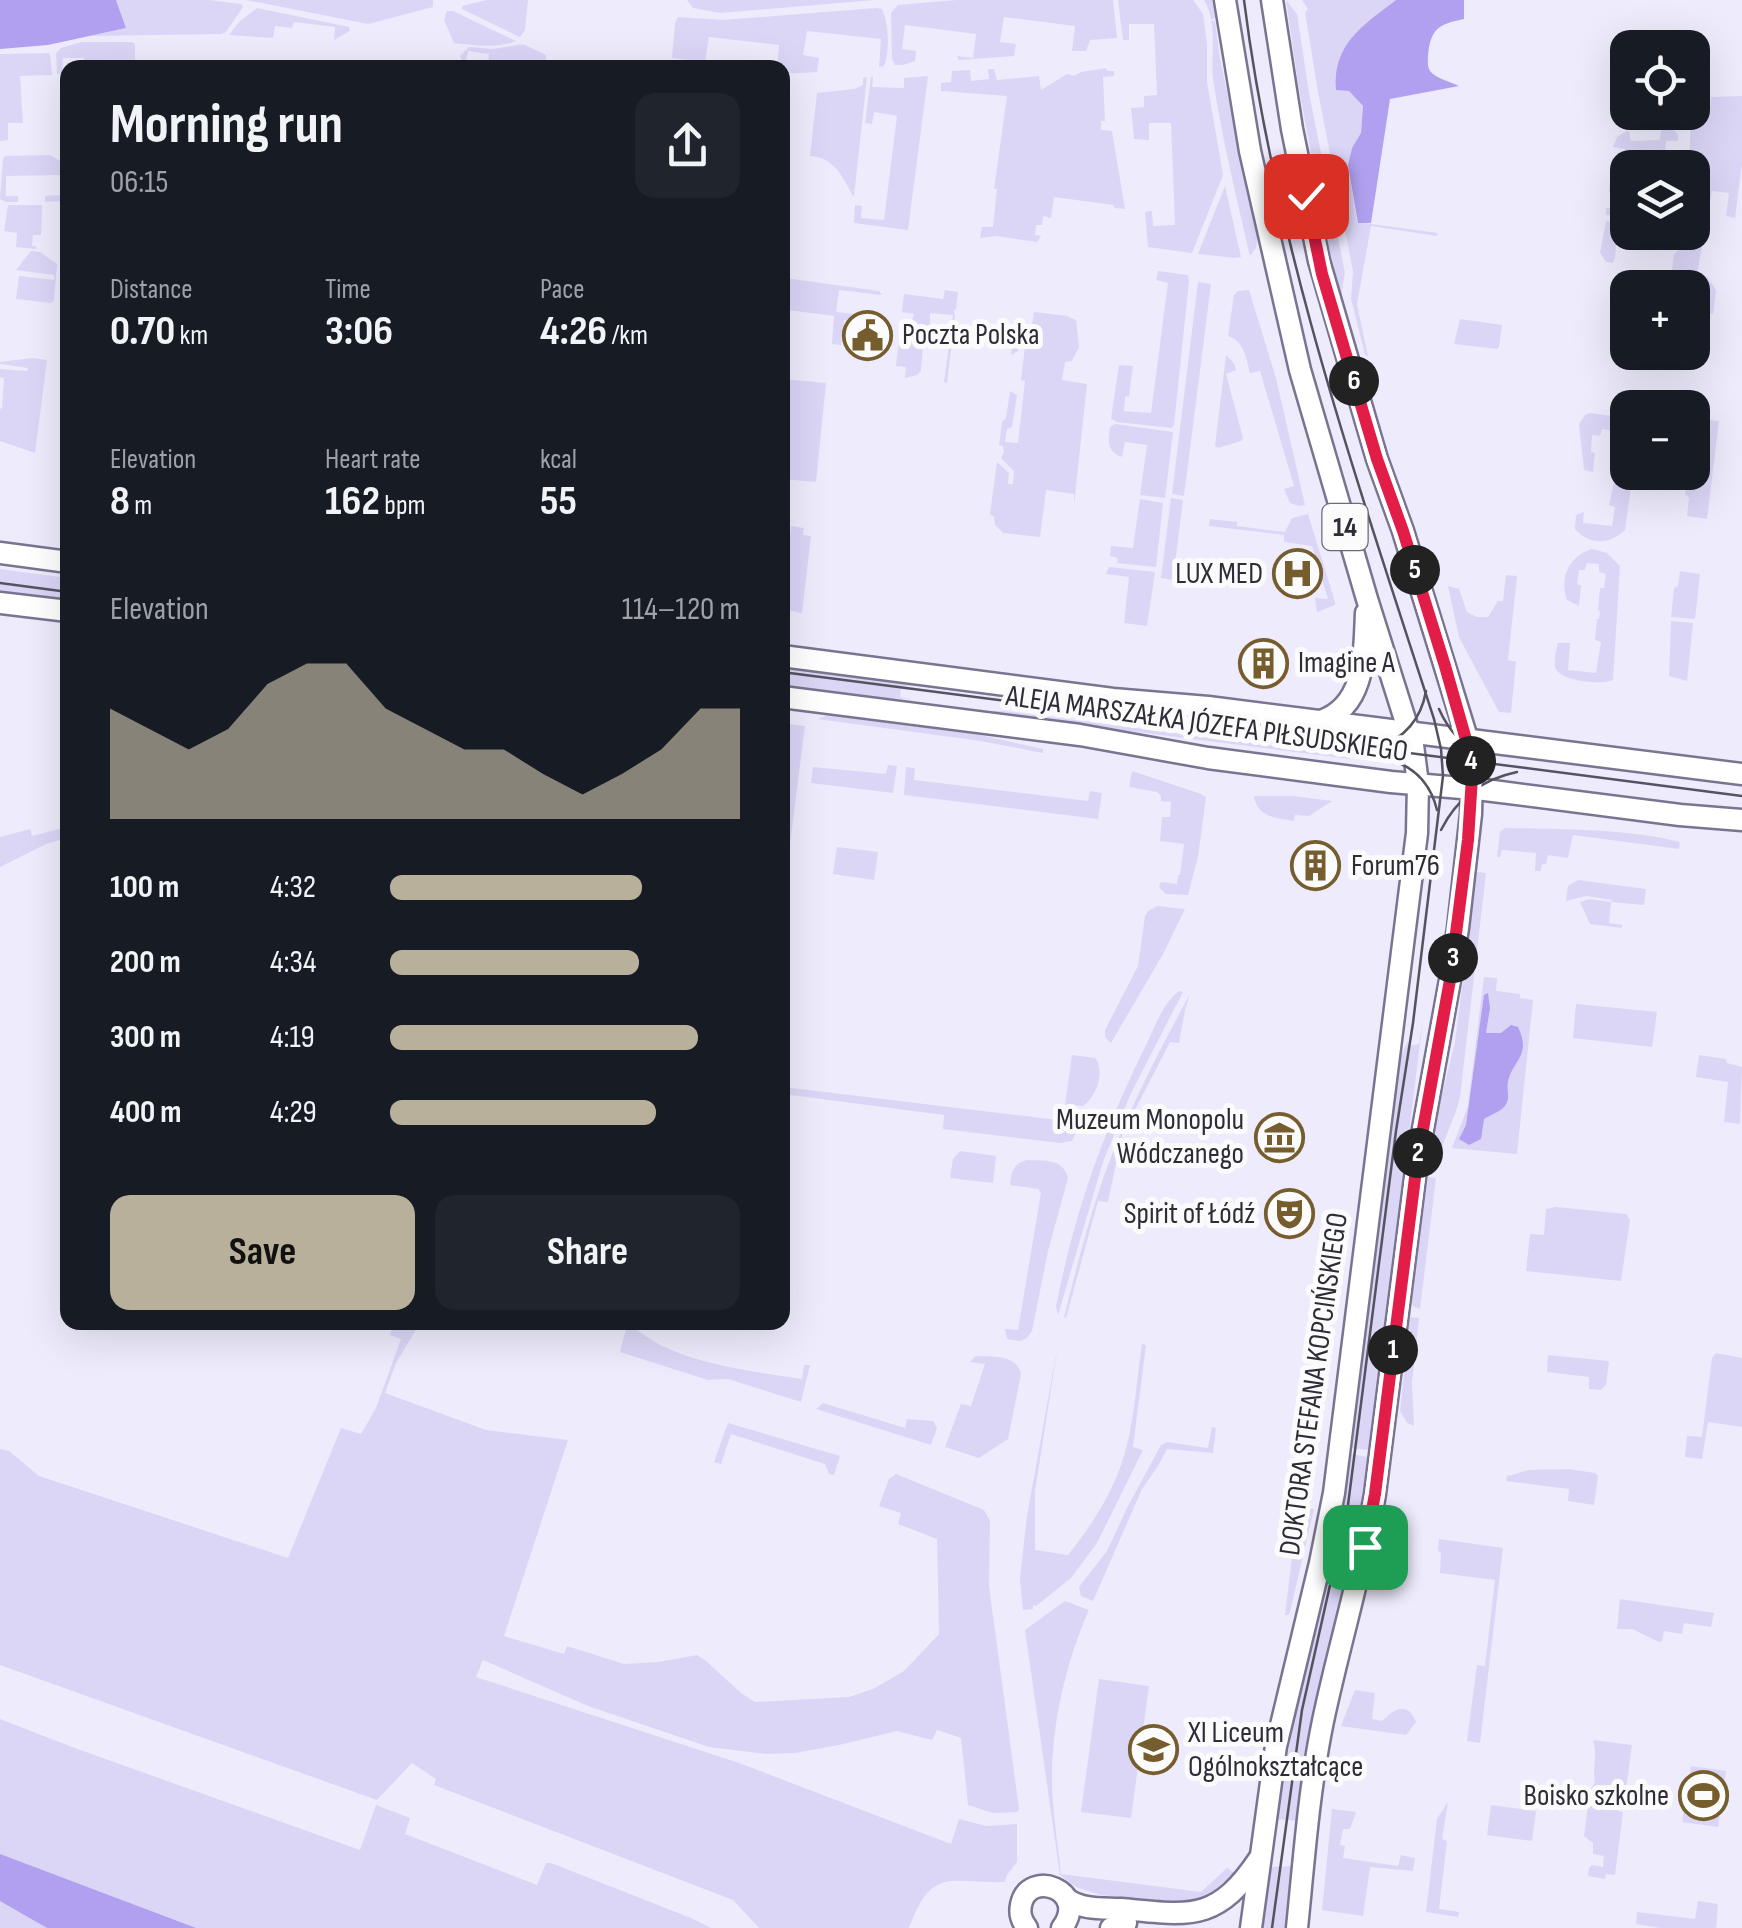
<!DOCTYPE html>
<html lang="en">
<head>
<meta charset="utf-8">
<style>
  :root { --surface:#171b24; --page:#20242c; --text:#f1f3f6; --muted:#9ea1a6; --accent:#b9b09c }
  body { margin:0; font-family:"Sofia Sans Condensed",sans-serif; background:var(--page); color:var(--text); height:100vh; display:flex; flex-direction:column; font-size:38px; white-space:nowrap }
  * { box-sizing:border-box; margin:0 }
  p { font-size:32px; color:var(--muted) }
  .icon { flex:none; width:55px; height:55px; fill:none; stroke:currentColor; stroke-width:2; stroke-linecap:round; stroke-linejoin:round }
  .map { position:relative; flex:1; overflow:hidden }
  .panel { position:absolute; left:60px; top:60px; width:730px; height:1270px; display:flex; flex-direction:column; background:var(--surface); border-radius:20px; box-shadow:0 10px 40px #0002 }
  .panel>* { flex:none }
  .fabs { position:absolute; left:1610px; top:30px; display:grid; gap:20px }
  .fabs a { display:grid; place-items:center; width:100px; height:100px; border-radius:20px; background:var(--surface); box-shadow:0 10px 40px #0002; font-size:50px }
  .pin { position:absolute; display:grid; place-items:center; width:85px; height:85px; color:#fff; margin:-42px; border-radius:20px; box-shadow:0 5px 15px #0006 }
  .km { position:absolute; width:50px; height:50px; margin:-25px; border-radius:50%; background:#222; color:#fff; font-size:28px; line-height:50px; text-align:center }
  .round { display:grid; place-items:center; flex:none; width:105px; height:105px; border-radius:20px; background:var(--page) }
  .head { display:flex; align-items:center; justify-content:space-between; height:170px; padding:0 50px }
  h1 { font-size:55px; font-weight:700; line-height:75px }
  .figures { display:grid; grid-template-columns:repeat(3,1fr); gap:15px; height:170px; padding:10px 50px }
  .figures div { display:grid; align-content:center }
  .figures b { font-size:42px; font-weight:700 }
  .figures small { font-size:28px; font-weight:400 }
  .figures p { font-size:28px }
  .chart { height:280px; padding:20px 50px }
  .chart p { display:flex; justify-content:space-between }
  .chart svg { width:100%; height:180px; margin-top:10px; fill:var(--accent); opacity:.7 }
  .button { display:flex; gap:20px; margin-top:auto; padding:20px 50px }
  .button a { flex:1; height:115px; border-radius:20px; background:var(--accent); color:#111; font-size:40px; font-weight:700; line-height:115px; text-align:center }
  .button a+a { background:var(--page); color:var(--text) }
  ul { padding:0 50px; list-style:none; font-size:32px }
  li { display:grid; grid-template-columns:160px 120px 1fr; align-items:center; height:75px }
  li i { height:25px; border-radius:12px; background:var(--accent) }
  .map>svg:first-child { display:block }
  .green { fill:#dbd6f6 }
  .forest { fill:#b0a0ef }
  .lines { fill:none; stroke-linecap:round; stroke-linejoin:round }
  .major-casing { stroke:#79748f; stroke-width:25 }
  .major { stroke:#fff; stroke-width:20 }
  .tram { stroke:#555360; stroke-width:2.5 }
  .route-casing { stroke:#fff; stroke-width:20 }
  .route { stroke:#e11d48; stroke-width:12 }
  .labels { text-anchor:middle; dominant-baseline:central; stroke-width:10; stroke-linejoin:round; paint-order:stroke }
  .shield { fill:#fbfbfb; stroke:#6c6a72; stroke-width:2.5 }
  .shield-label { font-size:28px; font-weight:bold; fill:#2e2c37 }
  .poi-label { font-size:30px; fill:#2e2c37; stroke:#fbfbfb; text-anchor:start }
  .street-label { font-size:30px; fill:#2e2c37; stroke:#fbfbfb }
</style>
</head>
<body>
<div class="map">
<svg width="1742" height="1928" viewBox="0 0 1742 1928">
  <rect width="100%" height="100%" fill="#eeebfd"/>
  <g class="green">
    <polygon points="116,0 209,0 241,4 243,7 226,32 221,34 90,36 126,28"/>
    <polygon points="246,0 433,0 433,7 368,24"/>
    <polygon points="487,0 528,0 525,30 520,37 462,9 462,6"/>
    <polygon points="687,0 875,0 720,13 693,8"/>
    <polygon points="957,0 1113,0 1117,38 1090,40 1086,51 1072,51 1075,26 1004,17 1000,42 1016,44 1014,56 959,60 957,56 973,58 976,34 905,25 902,49 916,51 915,61 903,65 895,65 892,59 891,13 898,5"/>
    <polygon points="1118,0 1193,0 1203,14 1207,44 1207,82 1223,175 1192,253 1148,247 1145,212 1152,211 1153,226 1175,225 1171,123 1149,123 1149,140 1134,139 1131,108 1144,107 1144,96 1157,95 1154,24 1129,24 1129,40 1123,40"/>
    <path d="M1204 0H1212L1215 17 1211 21H1215L1220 59 1258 235 1256 248 1250 256C1237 199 1223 143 1214 85 1209 57 1219 25 1204 0Z"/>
    <polygon points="1286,0 1297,14 1309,93 1345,273 1341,296 1381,431 1329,256 1311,164 1322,161 1318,154 1311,153 1298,83"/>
    <polygon points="1302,0 1396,0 1376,15 1349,91 1363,106 1361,133 1352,148 1348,165 1357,222 1438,233 1437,236 1371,226 1357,304 1368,356 1365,355 1351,299 1353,271 1318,92 1305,12 1308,9"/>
    <polygon points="257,8 349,27 350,31 334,40 335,27 294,22 292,28 275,26 273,38 229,35 239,22"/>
    <path d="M876 8 882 9C889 24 890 52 884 66L879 67 881 39 807 31 803 55 819 58 817 72 783 74 782 68 777 67 779 45 709 37 705 62 672 58 675 23 678 17 723 20Z"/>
    <path d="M447 11H453L516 41C496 49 475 45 454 43L444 20Z"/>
    <polygon points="82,42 132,42 135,44 135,67 84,67 84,58 63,58 62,74 57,74 56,53 61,48"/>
    <polygon points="523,44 546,55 546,63 537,62 537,67 488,67 489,54 468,51 466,61 462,61 460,56 469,47 493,49"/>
    <polygon points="48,53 50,54 52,75 20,76 23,123 8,123 8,140 0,141 0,54"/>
    <polygon points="1106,68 1107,71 1114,71 1114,76 1103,77 1105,121 1101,121 1101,130 1112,131 1125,209 1115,208 1113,205 1054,197 1051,218 1043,216 1042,225 1036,225 1035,235 1041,236 1037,242 996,236 980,238 982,227 993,227 997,189 994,189 1007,96 941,91 941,83 951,82 952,71 970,70 971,81 989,79 988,69 994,69 997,80 1039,76 1041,90 1067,74 1074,76 1081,72"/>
    <polygon points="928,76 908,230 854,223 855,205 862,206 861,218 884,220 897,116 874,112 872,124 865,123 871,77 873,77 872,87 904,88 904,78"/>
    <path d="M867 77 854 196H853C842 176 835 158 810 156L817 93 854 89 863 85V78Z"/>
    <polygon points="1742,96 1742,164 1735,218 1726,216 1729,193 1712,191 1697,274 1707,277 1716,290 1713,314 1693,312 1692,288 1670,287 1674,254 1680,249 1682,233 1692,232 1692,168 1689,167 1691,113 1710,111 1711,97"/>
    <polygon points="1661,127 1672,128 1678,135 1678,141 1666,141 1665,154 1677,156 1675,165 1628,168 1627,226 1618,225 1615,258 1613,263 1606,262 1600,253 1606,221 1619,224 1619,216 1606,215 1606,208 1618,208 1619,194 1609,192 1610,179 1620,180 1621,175 1610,173 1612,158 1624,159 1625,149 1613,147 1617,137 1627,131 1629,131 1631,141 1660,140"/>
    <polygon points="50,155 67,165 63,201 45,202 45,196 61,195 60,175 6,176 6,196 18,196 18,202 6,202 0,199 3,159 5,156"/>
    <polygon points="1225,186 1241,257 1235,258 1198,254"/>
    <polygon points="8,205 42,205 41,235 33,235 32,246 36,246 36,249 16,247 17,233 4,231"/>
    <polygon points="31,251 40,252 57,264 54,300 51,303 16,299 19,276 54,280 54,275 16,270"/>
    <polygon points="1158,271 1188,275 1189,281 1174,425 1172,428 1117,422 1111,419 1119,365 1133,366 1129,396 1125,397 1124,411 1151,413 1168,283 1156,280"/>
    <polygon points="783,273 785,273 785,278 879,291 882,295 839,290 836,312 863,315 862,321 844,320 841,345 832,344 834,316 788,310 786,324 783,323"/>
    <polygon points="1198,282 1211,284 1184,496 1172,494"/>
    <polygon points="945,290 958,292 956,309 954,310 955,316 947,383 944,382 953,315 930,313 930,333 924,334 921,371 917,375 905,378 906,367 896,366 900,330 921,333 922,329 910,327 914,314 902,312 904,294 943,299"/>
    <path d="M1249 290 1276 378 1305 505 1299 506 1290 503 1284 489 1294 486 1260 371 1250 373C1246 358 1245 342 1228 336L1234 295 1238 291Z"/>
    <polygon points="1034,312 1067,316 1076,320 1079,347 1072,361 1065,362 1062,380 1087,384 1074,505 1074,494 1046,490 1040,537 1003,533 995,525 994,517 990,514 997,462 1009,473 1008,484 1013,484 1014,471 1001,458 1004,452 1003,446 999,445 1002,422 1006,418 1010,391 1017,395 1012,427 1007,429 1005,442 1018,443 1025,381 1021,380 1025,347 1019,345 1018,351 1011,355 1012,340 985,339 1017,332 1025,333 1025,338 1030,338"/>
    <polygon points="1460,319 1502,325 1499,347 1497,349 1454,344"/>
    <polygon points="1226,355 1234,363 1236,370 1226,374 1243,438 1241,441 1218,448 1215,446"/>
    <polygon points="32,358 47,360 35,453 0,441 0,409 2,408 4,378 0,377 0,369 27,371 28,368 0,364 0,362"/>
    <polygon points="782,379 826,383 816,482 783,479"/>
    <path d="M1590 413 1627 418 1628 472 1633 473 1625 530C1610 545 1589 545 1575 529L1576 515 1584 512 1583 523 1612 526 1615 507 1609 505 1615 477 1613 476 1615 455H1620L1622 439 1614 437V431L1602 429 1600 436 1592 435 1591 452 1595 453 1593 472 1584 470 1579 424 1585 415Z"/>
    <polygon points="1701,419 1719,421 1707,519 1687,516 1689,498 1685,494 1688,473 1692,472 1693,427"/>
    <path d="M1115 424 1173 432 1165 498 1140 495 1147 445 1125 442 1122 457C1107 451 1108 442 1110 427Z"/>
    <polygon points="1171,498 1183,500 1173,580 1161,578"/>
    <polygon points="1140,499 1163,503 1156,567 1117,563 1118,558 1110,556 1111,546 1133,548"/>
    <polygon points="1308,514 1335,602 1335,605 1317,612 1315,598 1328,599 1312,546 1284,542 1284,535 1209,526 1210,519 1237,522 1237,526 1285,532 1292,518"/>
    <polygon points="791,526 804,528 803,535 811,536 802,613 783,609"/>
    <path d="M1592 549 1607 553 1620 566 1613 680C1602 685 1563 682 1556 669 1553 661 1556 651 1558 643H1570L1568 670 1596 673 1601 642 1595 640 1597 619H1599L1600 611 1598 610 1600 588H1604L1606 574 1599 572V564L1587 563 1585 570H1579L1577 584 1581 586 1579 606 1567 600C1559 578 1569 556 1592 549Z"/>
    <polygon points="1109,567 1155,572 1147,626 1124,623 1129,577 1106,574"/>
    <polygon points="0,569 67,578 67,601 0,593"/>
    <polygon points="1680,571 1700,574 1695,619 1671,617 1674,588 1678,586"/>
    <polygon points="1506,575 1517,576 1508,660 1516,662 1511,713 1499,712 1459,637 1448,586 1459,589 1467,612 1477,617 1488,617 1498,601 1503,601"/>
    <polygon points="1671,621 1693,623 1687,681 1669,676"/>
    <polygon points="783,666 887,680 912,686 901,686 900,697 910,699 876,698 783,686"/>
    <polygon points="971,711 1004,711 1351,756 1350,759"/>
    <polygon points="828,715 976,734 1043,749 1043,753 981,741 817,719"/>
    <polygon points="786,724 805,726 787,867 782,867 782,758"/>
    <polygon points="888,765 897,766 893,793 811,783 813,767 886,774"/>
    <polygon points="906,767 915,768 914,780 1088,801 1090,791 1102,793 1098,819 904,795"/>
    <polygon points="1132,771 1201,794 1206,797 1198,857 1188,895 1166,894 1159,887 1161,882 1177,884 1178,875 1180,875 1184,844 1160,841 1162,817 1170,817 1171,802 1161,801 1161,796 1157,792 1129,787"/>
    <path d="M1254 796H1293L1332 801 1309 816 1295 815 1294 821C1277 818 1257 818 1254 796Z"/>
    <polygon points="67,827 67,838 46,844 0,867 0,837 30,829 32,836"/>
    <path d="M1505 828C1559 829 1628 829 1680 842L1679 849 1573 835 1568 858 1548 855 1546 864H1542L1541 871H1535L1536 853 1502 850 1500 857H1497L1500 832Z"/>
    <polygon points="837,847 878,852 874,880 833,874"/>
    <path d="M1477 872 1486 873 1460 1097C1454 1122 1441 1143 1436 1168L1429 1169 1434 1127 1455 1042Z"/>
    <polygon points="1578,880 1646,889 1644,905 1611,902 1609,923 1622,925 1622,928 1590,924 1580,902 1590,899 1611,902 1612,900 1586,896 1566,901 1568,886"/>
    <polygon points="1157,906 1185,909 1163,954 1111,1043 1105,1037 1105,1030 1138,966 1145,916 1148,911"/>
    <polygon points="1484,977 1497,978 1496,991 1520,994 1520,998 1533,1000 1517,1154 1452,1148 1468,1106"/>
    <path d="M1179 991 1183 992 1131 1093 1103 1162 1058 1315 1056 1306C1076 1208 1103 1132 1147 1043 1155 1026 1164 1002 1179 991Z"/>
    <path d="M1190 994 1185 1010 1179 1043 1170 1042 1122 1135 1108 1202 1098 1201 1066 1318 1064 1317C1076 1270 1088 1221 1104 1176 1127 1112 1158 1053 1190 994Z"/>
    <polygon points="1576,1004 1657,1012 1652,1047 1573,1038"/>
    <polygon points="1423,1020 1369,1450 1352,1448 1401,1056 1408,1041 1408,1046 1419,1044"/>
    <path d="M1072 1055 1095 1058C1106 1073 1096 1096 1083 1106L1065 1105Z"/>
    <polygon points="1699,1055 1726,1059 1727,1063 1742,1067 1740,1124 1724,1122 1728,1082 1696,1077"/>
    <polygon points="783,1087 1067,1121 1074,1125 1076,1132 1072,1141 1060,1143 943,1129 944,1115 783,1094"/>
    <polygon points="960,1151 996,1156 993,1183 950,1178 953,1159"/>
    <path d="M1028 1160C1045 1161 1063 1158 1068 1178L1048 1251 1032 1331 1027 1338 1020 1341 1007 1339 1005 1329 1018 1330 1041 1193 1038 1189 1010 1185C1011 1172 1014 1162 1028 1160Z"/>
    <polygon points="1428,1177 1436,1178 1420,1309 1414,1307 1411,1302"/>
    <polygon points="1556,1207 1626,1214 1630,1220 1621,1281 1526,1271 1530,1234 1544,1235 1546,1209"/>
    <polygon points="1410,1317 1419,1318 1412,1382 1414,1426 1407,1423 1400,1411"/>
    <path d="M407 1323H420L396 1363 385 1393 486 1430 568 1440 504 1636 564 1654 567 1646 624 1664 659 1662 697 1655 706 1661 741 1693 755 1702 849 1697 873 1689 904 1671 939 1634 937 1539 898 1524 901 1513 879 1506 889 1479 896 1474 984 1510 990 1521 989 1586 1019 1809 1017 1812 993 1813 968 1805 961 1738 937 1730 932 1740 897 1731 839 1745 795 1753 766 1754 709 1747 588 1706 483 1660 476 1677 739 1763 951 1844 959 1819 986 1826 1017 1824V1862L1007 1875 1005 1882C951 1884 932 1865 909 1928H759L733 1900 434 1785 436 1779 412 1763 377 1800 0 1665V1449L9 1451 39 1476 288 1558 341 1428 361 1434 376 1408 401 1339 390 1335 393 1326 404 1329Z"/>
    <path d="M627 1325C642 1332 653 1343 669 1349 710 1367 758 1372 802 1379L804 1365H810L801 1402 728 1379 708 1380 620 1352Z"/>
    <path d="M1058 1344 1035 1491V1550L1068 1555C1094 1523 1117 1486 1127 1445 1135 1413 1137 1377 1142 1344L1146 1345 1133 1447 1143 1450 1097 1543 1071 1578 1036 1606 1033 1605V1609L1023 1610 1020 1578 1027 1516Z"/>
    <polygon points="1716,1353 1742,1358 1742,1427 1708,1422 1702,1459 1685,1457 1687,1436 1702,1437 1712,1358"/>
    <polygon points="1548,1355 1609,1361 1606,1385 1601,1390 1589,1389 1589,1377 1547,1372"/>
    <path d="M976 1356C993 1357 1016 1354 1021 1374L1008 1439 979 1458 945 1447 961 1404 971 1406 985 1364 970 1362Z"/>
    <polygon points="823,1403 905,1428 907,1419 933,1421 937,1428 931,1445 816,1409"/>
    <polygon points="728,1423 840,1456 834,1475 829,1474 825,1464 731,1434 721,1464 714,1462"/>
    <polygon points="1212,1427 1216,1428 1213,1453 1167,1449 1158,1466 1142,1489 1093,1601 1081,1596 1079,1587 1107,1551 1127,1508 1161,1445 1167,1442 1208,1448"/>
    <path d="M1351 1454 1368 1457 1355 1542 1312 1718 1297 1821 1277 1819C1294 1697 1333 1577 1351 1454Z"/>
    <path d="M1568 1469 1595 1473 1598 1476 1594 1505 1568 1501 1569 1489 1506 1481 1507 1476C1516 1475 1524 1470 1532 1470 1544 1469 1556 1470 1568 1469Z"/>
    <polygon points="1298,1507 1314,1509 1290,1612 1288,1615 1285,1615"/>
    <polygon points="1439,1539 1503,1548 1480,1743 1467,1741 1477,1665 1485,1666 1495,1580 1440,1573 1441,1552 1438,1551"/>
    <polygon points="1620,1599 1714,1613 1711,1627 1684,1623 1682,1634 1664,1631 1662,1641 1659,1642 1632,1629 1617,1629"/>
    <path d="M1065 1601 1089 1610C1066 1662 1052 1722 1052 1779 1052 1811 1058 1843 1061 1874L1201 1892 1227 1868 1234 1873 1209 1895 1177 1904 1101 1895 1076 1887 1060 1875 1025 1630Z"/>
    <polygon points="1099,1679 1149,1686 1131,1818 1081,1812"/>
    <path d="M1355 1690 1375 1693 1372 1719 1382 1721C1395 1708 1408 1701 1416 1722L1406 1735 1341 1726Z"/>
    <polygon points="0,1719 72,1747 360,1850 376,1805 410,1818 405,1834 537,1885 546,1863 551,1863 691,1918 711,1928 0,1928"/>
    <path d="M1593 1740 1632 1745 1624 1804H1619L1618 1811 1623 1812 1615 1875 1606 1874 1605 1879 1588 1876 1589 1868 1592 1865 1603 1867 1604 1856 1593 1854V1843L1584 1836 1590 1791 1595 1782C1592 1769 1598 1754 1593 1740Z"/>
    <polygon points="1691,1766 1726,1771 1718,1827 1682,1822"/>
    <polygon points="1448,1802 1442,1839 1447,1841 1439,1909 1459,1912 1458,1917 1426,1912 1437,1819"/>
    <polygon points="1491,1805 1536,1811 1532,1841 1487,1835"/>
    <polygon points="1332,1809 1356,1812 1350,1829 1343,1829 1340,1845 1345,1846 1343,1858 1398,1866 1401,1855 1415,1858 1413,1871 1370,1867 1363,1916 1322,1910"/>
    <polygon points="1291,1866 1285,1928 1262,1928 1270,1867"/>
    <polygon points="1698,1901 1718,1904 1716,1928 1660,1928 1636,1924 1637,1912 1695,1919"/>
  </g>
  <g class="forest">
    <polygon points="0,0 116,0 126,28 48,45 0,49"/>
    <path d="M1396 0H1464V19C1439 24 1431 28 1428 55 1428 60 1427 66 1430 71 1435 78 1451 82 1459 86L1390 99 1371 223H1358L1348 165 1352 148 1361 133 1363 106 1349 91 1336 90C1332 45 1363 25 1396 0Z"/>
    <path d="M1488 993 1490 1008 1486 1033H1501L1511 1025 1518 1027C1532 1056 1512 1061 1508 1082 1506 1091 1511 1097 1505 1106 1500 1112 1490 1115 1484 1119L1481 1139 1469 1145 1459 1139 1466 1125 1484 995Z"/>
    <polygon points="0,1854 196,1928 47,1928 0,1901"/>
  </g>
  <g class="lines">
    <defs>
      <g id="major">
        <polyline points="1225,0 1250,151 1300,370 1367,599 1413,745 1418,784 1417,833 1334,1493 1320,1563 1276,1746 1251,1928"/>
        <path d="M1272 0 1292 129 1319 261 1377 459 1403 531 1467 738 1472 777 1471 814 1458 928 1450 980 1417 1162 1375 1494C1362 1571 1339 1645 1323 1721 1309 1789 1304 1859 1297 1928"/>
        <polyline points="0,553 68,562"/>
        <polyline points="0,603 68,611"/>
        <polyline points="782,656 1113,699 1208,707 1742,774"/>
        <polyline points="782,697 1080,735 1208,758 1391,782 1485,790 1680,815 1742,820"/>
        <path d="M1321 721C1366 706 1364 652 1366 613"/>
        <path d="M1067 1899C1082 1910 1103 1908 1121 1909 1190 1915 1216 1923 1259 1859"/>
        <path d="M1027 1928C1022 1921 1019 1915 1021 1905 1028 1868 1090 1890 1062 1928"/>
        <polyline points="1111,1928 1126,1923"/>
      </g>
    </defs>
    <use href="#major" class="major-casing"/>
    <use href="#major" class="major"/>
    <g class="tram">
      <path d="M1244 0C1275 247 1358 483 1434 719L1441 749 1443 776 1413 1023 1396 1131 1348 1505 1302 1710 1272 1928"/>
      <polyline points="0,583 68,592"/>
      <polyline points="782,672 1742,796"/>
      <path d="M1439 709C1449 732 1464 747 1485 759"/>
      <path d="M1377 748C1405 738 1421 720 1426 691"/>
      <path d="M1383 758C1411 764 1430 781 1437 810"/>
      <path d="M1441 830C1457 798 1483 779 1517 772"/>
    </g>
  </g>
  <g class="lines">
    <defs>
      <polyline id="route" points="1306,196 1322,274 1377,459 1403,531 1445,666 1469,750 1472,777 1468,840 1450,980 1417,1162 1375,1494 1365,1547"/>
    </defs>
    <use href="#route" class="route-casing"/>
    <use href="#route" class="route"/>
  </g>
  <defs>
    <symbol id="civic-ring" viewBox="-11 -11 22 22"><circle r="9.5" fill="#fbfbfb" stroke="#755d2d" stroke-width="1.5"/><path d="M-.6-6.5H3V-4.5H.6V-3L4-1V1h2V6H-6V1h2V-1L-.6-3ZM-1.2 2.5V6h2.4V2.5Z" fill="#755d2d"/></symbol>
    <symbol id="hospital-ring" viewBox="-11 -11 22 22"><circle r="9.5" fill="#fbfbfb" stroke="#755d2d" stroke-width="1.5"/><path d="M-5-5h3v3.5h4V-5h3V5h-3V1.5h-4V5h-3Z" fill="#755d2d"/></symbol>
    <symbol id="building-ring" viewBox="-11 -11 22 22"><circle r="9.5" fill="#fbfbfb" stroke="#755d2d" stroke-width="1.5"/><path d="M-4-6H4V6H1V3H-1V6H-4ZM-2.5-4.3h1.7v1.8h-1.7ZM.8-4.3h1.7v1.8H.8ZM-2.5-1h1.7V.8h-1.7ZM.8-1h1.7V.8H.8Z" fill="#755d2d"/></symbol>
    <symbol id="museum-ring" viewBox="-11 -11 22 22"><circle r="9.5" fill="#fbfbfb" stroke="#755d2d" stroke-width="1.5"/><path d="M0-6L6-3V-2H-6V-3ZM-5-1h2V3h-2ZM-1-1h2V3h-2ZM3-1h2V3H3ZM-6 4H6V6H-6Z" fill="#755d2d"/></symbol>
    <symbol id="theatre-ring" viewBox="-11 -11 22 22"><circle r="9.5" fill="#fbfbfb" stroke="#755d2d" stroke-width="1.5"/><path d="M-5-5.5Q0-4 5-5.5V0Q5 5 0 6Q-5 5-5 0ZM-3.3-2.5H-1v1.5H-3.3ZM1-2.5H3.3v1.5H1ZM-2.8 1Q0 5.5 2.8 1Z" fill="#755d2d"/></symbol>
    <symbol id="school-ring" viewBox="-11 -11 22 22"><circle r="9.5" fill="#fbfbfb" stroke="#755d2d" stroke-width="1.5"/><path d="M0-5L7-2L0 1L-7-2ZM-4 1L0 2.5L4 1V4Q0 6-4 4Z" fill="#755d2d"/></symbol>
    <symbol id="stadium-ring" viewBox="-11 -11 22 22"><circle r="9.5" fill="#fbfbfb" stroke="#755d2d" stroke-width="1.5"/><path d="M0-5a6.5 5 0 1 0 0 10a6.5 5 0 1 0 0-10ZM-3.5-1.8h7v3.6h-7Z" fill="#755d2d"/></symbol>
  </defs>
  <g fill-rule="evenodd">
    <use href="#civic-ring" x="840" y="308" width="55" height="55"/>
    <use href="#hospital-ring" x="1270" y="546" width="55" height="55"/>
    <use href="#building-ring" x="1236" y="636" width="55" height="55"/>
    <use href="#building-ring" x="1288" y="838" width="55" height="55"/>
    <use href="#museum-ring" x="1252" y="1110" width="55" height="55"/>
    <use href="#theatre-ring" x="1262" y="1186" width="55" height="55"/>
    <use href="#school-ring" x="1126" y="1722" width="55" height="55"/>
    <use href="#stadium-ring" x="1676" y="1768" width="55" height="55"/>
  </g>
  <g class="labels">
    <rect class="shield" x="1322.5" y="504" width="45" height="46" rx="8"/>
    <g class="shield-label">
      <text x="1345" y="527">14</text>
    </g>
    <g class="poi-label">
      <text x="902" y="335">Poczta Polska</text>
      <text x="1263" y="574" text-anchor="end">LUX MED</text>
      <text x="1298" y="663">Imagine A</text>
      <text x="1351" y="866">Forum76</text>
      <text x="1244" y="1120" text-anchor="end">Muzeum Monopolu<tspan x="1244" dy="34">Wódczanego</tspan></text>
      <text x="1255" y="1214" text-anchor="end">Spirit of Łódź</text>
      <text x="1188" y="1733">XI Liceum<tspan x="1188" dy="34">Ogólnokształcące</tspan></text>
      <text x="1669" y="1796" text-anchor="end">Boisko szkolne</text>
    </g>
    <g class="street-label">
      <text transform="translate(1207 724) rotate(8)">ALEJA MARSZAŁKA JÓZEFA PIŁSUDSKIEGO</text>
      <text transform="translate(1314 1384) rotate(-82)">DOKTORA STEFANA KOPCIŃSKIEGO</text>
    </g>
  </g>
</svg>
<div class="fabs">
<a><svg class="icon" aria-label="locate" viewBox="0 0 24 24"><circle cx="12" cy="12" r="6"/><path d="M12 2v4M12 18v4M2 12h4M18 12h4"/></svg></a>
<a><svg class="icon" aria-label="layers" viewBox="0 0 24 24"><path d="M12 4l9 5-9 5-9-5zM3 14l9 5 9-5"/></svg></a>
<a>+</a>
<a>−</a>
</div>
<div class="pin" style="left:1365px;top:1547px;background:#1e9e55"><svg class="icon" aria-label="arrive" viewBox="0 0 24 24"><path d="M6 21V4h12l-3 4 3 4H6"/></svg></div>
<div class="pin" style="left:1306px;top:196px;background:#d93025"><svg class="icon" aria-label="check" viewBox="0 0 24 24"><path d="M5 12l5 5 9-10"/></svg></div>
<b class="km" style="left:1393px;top:1350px">1</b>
<b class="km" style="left:1418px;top:1153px">2</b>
<b class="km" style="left:1453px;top:958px">3</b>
<b class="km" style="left:1471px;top:761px">4</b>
<b class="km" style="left:1415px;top:570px">5</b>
<b class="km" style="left:1354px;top:381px">6</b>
<section class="panel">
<div class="head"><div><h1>Morning run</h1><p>06:15</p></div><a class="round"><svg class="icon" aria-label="share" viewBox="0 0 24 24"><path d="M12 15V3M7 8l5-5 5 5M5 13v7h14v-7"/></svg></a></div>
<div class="figures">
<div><p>Distance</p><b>0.70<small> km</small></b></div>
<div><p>Time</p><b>3:06</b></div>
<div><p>Pace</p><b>4:26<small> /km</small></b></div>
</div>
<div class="figures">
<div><p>Elevation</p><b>8<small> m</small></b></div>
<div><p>Heart rate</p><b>162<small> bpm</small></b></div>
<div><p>kcal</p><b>55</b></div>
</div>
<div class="chart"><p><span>Elevation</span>114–120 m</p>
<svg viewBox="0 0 160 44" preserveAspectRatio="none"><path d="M0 44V17L10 22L20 27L30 22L40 11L50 6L60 6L70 17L80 22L90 27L100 27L110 33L120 38L130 33L140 27L150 17L160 17V44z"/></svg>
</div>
<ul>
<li><b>100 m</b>4:32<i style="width:72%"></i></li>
<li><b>200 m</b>4:34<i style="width:71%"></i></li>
<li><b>300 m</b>4:19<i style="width:88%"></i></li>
<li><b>400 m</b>4:29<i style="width:76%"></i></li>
</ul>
<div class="button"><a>Save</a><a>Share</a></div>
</section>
</div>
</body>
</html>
